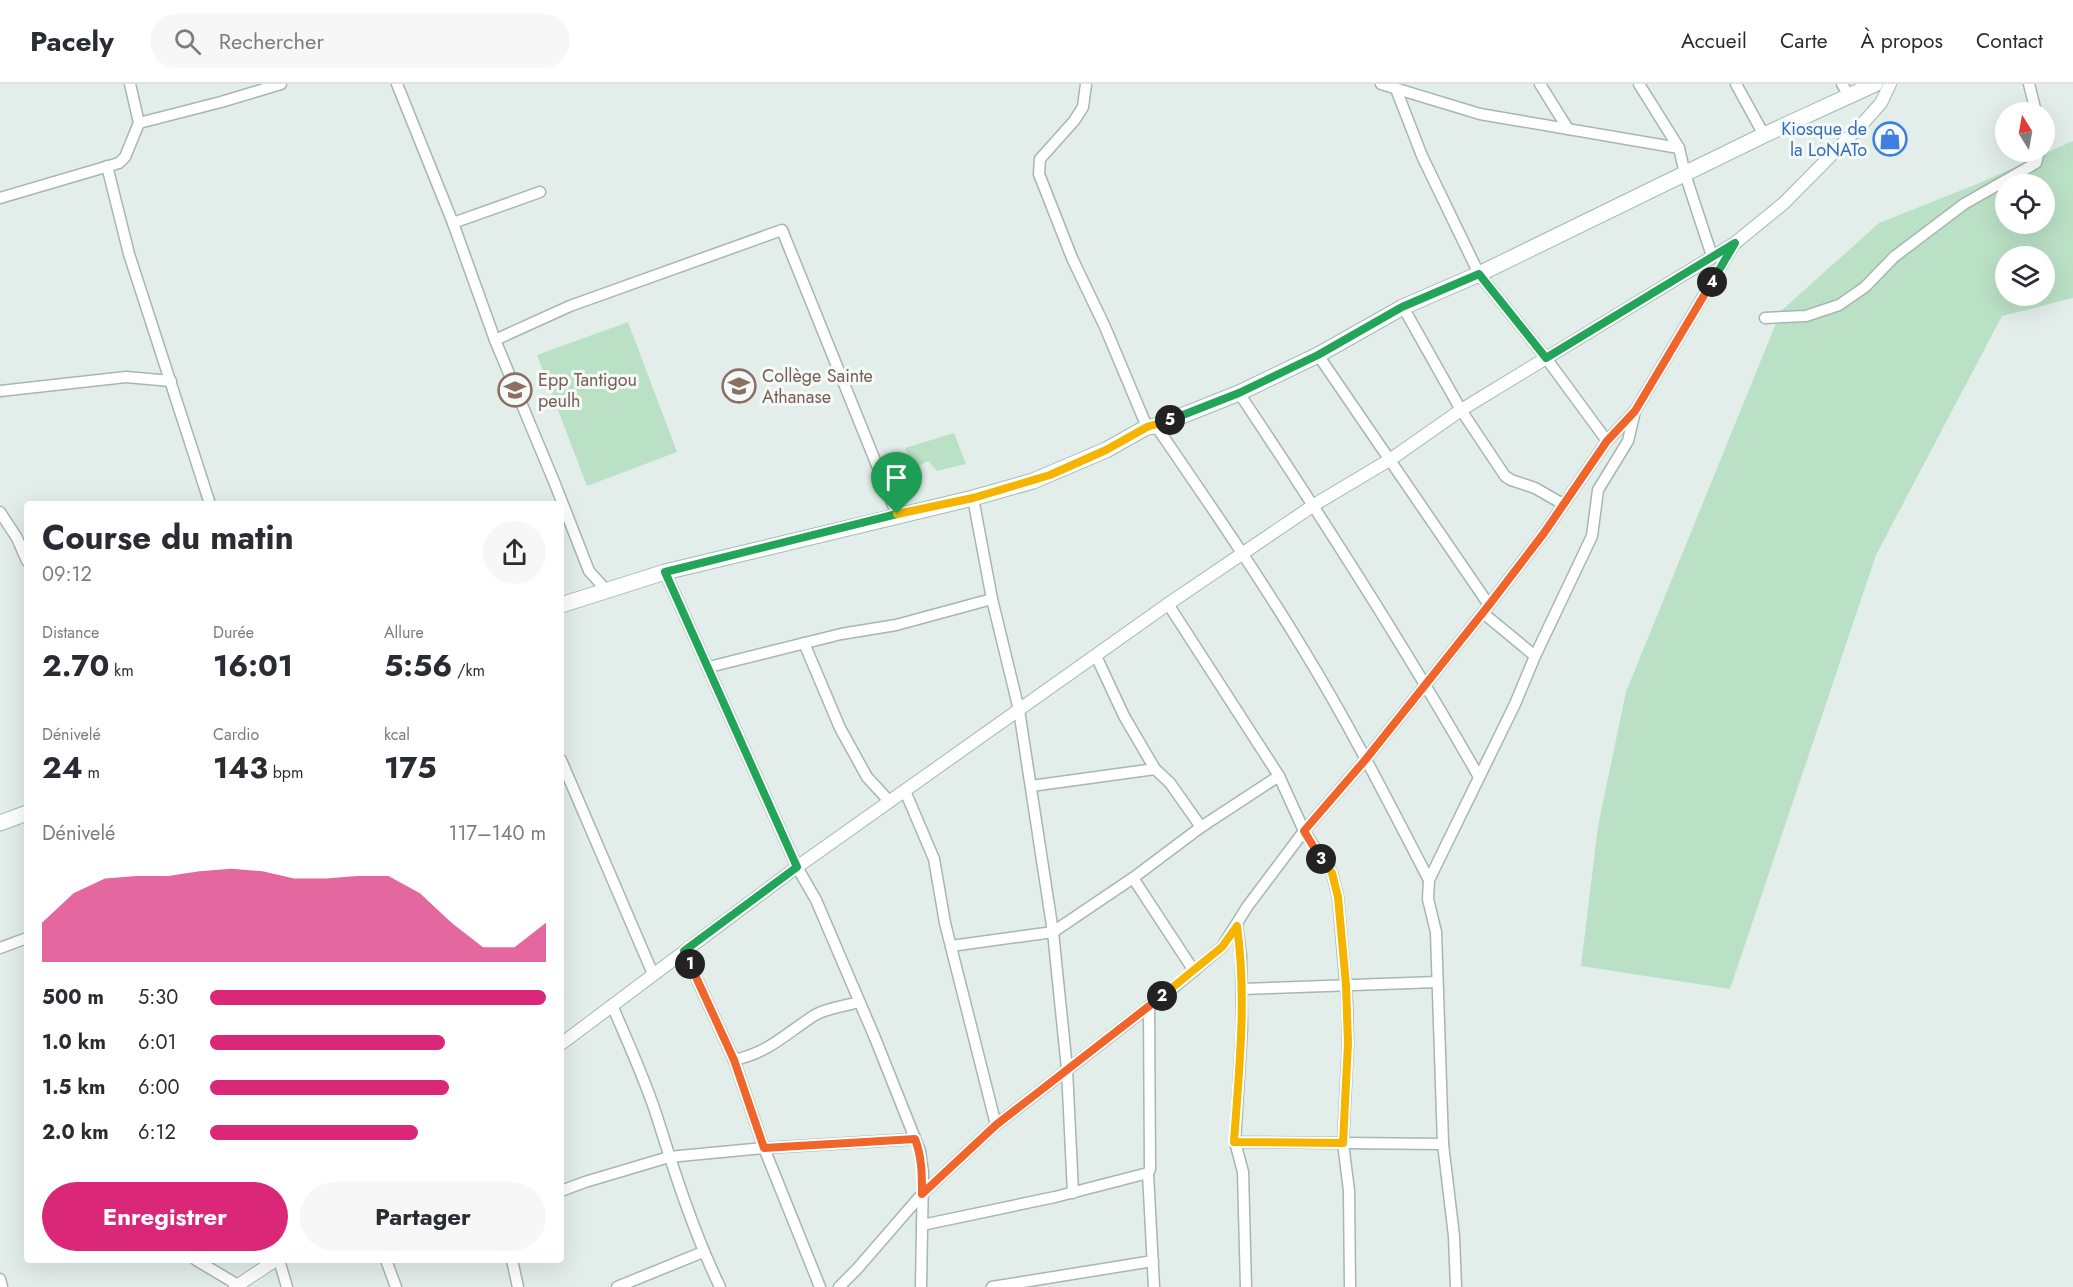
<!DOCTYPE html>
<html lang="fr">
<head>
<meta charset="utf-8">
<style>
  :root { --surface:#fff; --page:#f7f7f7; --text:#2b2b33; --muted:#7c7c81; --line:#e1e1e2; --accent:#db2777 }
  body { margin:0; font-family:Jost,sans-serif; background:var(--page); color:var(--text); height:100vh; display:flex; flex-direction:column; font-size:22px; white-space:nowrap }
  * { box-sizing:border-box; margin:0 }
  p { font-size:20px; color:var(--muted) }
  .icon { flex:none; width:33px; height:33px; fill:none; stroke:currentColor; stroke-width:2; stroke-linecap:round; stroke-linejoin:round }
  .map { position:relative; flex:1; overflow:hidden }
  .drawer { position:absolute; left:24px; top:417px; width:540px; height:762px; display:flex; flex-direction:column; background:var(--surface); border-radius:6px; box-shadow:0 6px 24px #0002 }
  .drawer>* { flex:none }
  .needle { width:39px; rotate:349deg }
  .controls { position:absolute; left:1995px; top:18px; display:grid; gap:12px }
  .controls a { display:grid; place-items:center; width:60px; height:60px; border-radius:50%; background:var(--surface); box-shadow:0 6px 24px #0002; font-size:30px }
  .pin { position:absolute; display:grid; place-items:center; width:51px; height:51px; color:#fff; margin:-62px -26px; border-radius:50% 50% 50% 0; rotate:-45deg; box-shadow:0 0 6px #0007 }
  .pin .icon { rotate:45deg }
  .km { position:absolute; width:30px; height:30px; margin:-15px; border-radius:50%; background:#222; color:#fff; font-size:16px; line-height:30px; text-align:center }
  .round { display:grid; place-items:center; flex:none; width:63px; height:63px; border-radius:32px; background:var(--page) }
  .head { display:flex; align-items:center; justify-content:space-between; height:102px; padding:0 18px }
  h1 { font-size:33px; font-weight:700; line-height:45px }
  .figures { display:grid; grid-template-columns:repeat(3,1fr); gap:9px; height:102px; padding:6px 18px }
  .figures div { display:grid; align-content:center }
  .figures b { font-size:30px; font-weight:700 }
  .figures small { font-size:16px; font-weight:400 }
  .figures p { font-size:16px }
  .chart { height:168px; padding:12px 18px }
  .chart p { display:flex; justify-content:space-between }
  .chart svg { width:100%; height:108px; margin-top:6px; fill:var(--accent); opacity:.7 }
  .cta { display:flex; gap:12px; margin-top:auto; padding:12px 18px }
  .cta a { flex:1; height:69px; border-radius:36px; background:var(--accent); color:#fff; font-size:24px; font-weight:700; line-height:69px; text-align:center }
  .cta a+a { background:var(--page); color:var(--text) }
  ul { padding:0 18px; list-style:none; font-size:20px }
  li { display:grid; grid-template-columns:96px 72px 1fr; align-items:center; height:45px }
  li i { height:15px; border-radius:8px; background:var(--accent) }
  header { display:flex; align-items:center; gap:36px; box-sizing:border-box; height:84px; padding:0 30px; background:var(--surface); border-bottom:2px solid var(--line) }
  header strong { font-size:28px }
  nav { display:flex; gap:33px; margin-inline-start:auto; font-size:21px }
  .search { width:420px; height:54px; background:var(--page); display:flex; align-items:center; gap:15px; box-sizing:border-box; padding:0 21px; border-radius:33px; color:var(--muted); font-size:22px }
  .map>svg:first-child { display:block }
  .green { fill:#bae1c6; fill-rule:evenodd }
  .lines { fill:none; stroke-linecap:round; stroke-linejoin:round }
  .minor-casing { stroke:#a5b7b2; stroke-width:13 }
  .tertiary-casing { stroke:#a5b7b2; stroke-width:14 }
  .secondary-casing { stroke:#a0bbb3; stroke-width:17 }
  .minor { stroke:#fff; stroke-width:10 }
  .tertiary { stroke:#fff; stroke-width:12 }
  .secondary { stroke:#fff; stroke-width:15 }
  .split-1-casing { stroke:#fff; stroke-width:12 }
  .split-2-casing { stroke:#fff; stroke-width:12 }
  .split-3-casing { stroke:#fff; stroke-width:12 }
  .split-4-casing { stroke:#fff; stroke-width:12 }
  .split-5-casing { stroke:#fff; stroke-width:12 }
  .split-6-casing { stroke:#fff; stroke-width:12 }
  .split-1 { stroke:#22a559; stroke-width:8 }
  .split-2 { stroke:#f0652b; stroke-width:8 }
  .split-3 { stroke:#f5b400; stroke-width:8 }
  .split-4 { stroke:#f0652b; stroke-width:8 }
  .split-5 { stroke:#22a559; stroke-width:8 }
  .split-6 { stroke:#f5b400; stroke-width:8 }
  .labels { text-anchor:middle; dominant-baseline:central; stroke-width:6; stroke-linejoin:round; paint-order:stroke }
  .shop-label { font-size:18px; fill:#366cbe; stroke:#f4faf7; text-anchor:end }
  .education-label { font-size:18px; fill:#785e54; stroke:#f4faf7; text-anchor:start }
</style>
</head>
<body>
<header>
<strong>Pacely</strong>
<div class="search"><svg class="icon" aria-label="search" viewBox="0 0 24 24"><circle cx="10" cy="10" r="6"/><path d="M15 15l6 6"/></svg>Rechercher</div>
<nav><a>Accueil</a><a>Carte</a><a>À propos</a><a>Contact</a></nav>
</header>
<div class="map">
<svg width="2073" height="1203" viewBox="0 0 2073 1203">
  <rect width="100%" height="100%" fill="#e3eeea"/>
  <g class="green">
    <path d="M2073 57V214L2002 232 1876 471 1730 905 1581 882 1598 742 1626 608 1781 227 1879 139 1977 100ZM2006 100H2044V140H2006ZM2006 172H2044V212H2006Z"/>
    <polygon points="628,238 677,368 587,402 537,271"/>
    <polygon points="954,349 966,380 937,387 928,377 914,384 905,364"/>
  </g>
  <g class="lines">
    <defs>
      <g id="minor">
        <polyline points="397,0 453,139 495,256 555,400 589,487 607,507"/>
        <polyline points="1086,0 1083,23 1074,37 1040,75 1039,90 1072,174 1105,243 1147,343"/>
        <polyline points="1381,0 1480,30 1679,64"/>
        <polyline points="1540,0 1568,45"/>
        <polyline points="1639,0 1679,64 1685,90 1712,172"/>
        <polyline points="1736,0 1764,51"/>
        <polyline points="1842,0 1850,13"/>
        <polyline points="2029,0 2036,28"/>
        <polyline points="1396,5 1422,72 1479,190 1546,274 1607,357"/>
        <polyline points="139,39 221,18 281,0"/>
        <polyline points="107,82 129,170 210,420"/>
        <polyline points="0,114 119,79 125,73 139,39 130,0"/>
        <polyline points="453,139 540,108"/>
        <polyline points="1403,223 1461,326 1505,392 1511,396 1535,404 1563,420"/>
        <polyline points="1765,234 1806,232 1839,221 1865,203 1894,173 1964,120 2036,79 2039,68"/>
        <polyline points="495,256 570,222 782,146 897,431"/>
        <polyline points="1318,271 1489,521"/>
        <polyline points="0,307 126,293 171,297"/>
        <path d="M1239 309C1323 435 1404 561 1479 693"/>
        <path d="M1156 342C1206 415 1257 489 1303 565 1349 640 1389 719 1429 796"/>
        <polyline points="973,414 992,515"/>
        <polyline points="0,428 17,454 27,477"/>
        <polyline points="665,488 797,783 816,816 875,954 920,1067 923,1089 921,1203"/>
        <polyline points="1168,520 1279,692 1304,747 1332,789 1338,813 1347,917 1348,959 1343,1059 1349,1107 1350,1203"/>
        <polyline points="1483,529 1535,572"/>
        <polyline points="804,559 840,644 867,693 890,718"/>
        <polyline points="1096,572 1124,632 1155,685 1170,699 1201,743"/>
        <polyline points="709,583 841,550 896,541 992,515 1019,626 1053,848 1067,985 1073,1109"/>
        <polyline points="561,676 653,890"/>
        <polyline points="1031,702 1155,685"/>
        <polyline points="905,707 934,775 945,839 996,1041"/>
        <polyline points="1133,794 1194,887"/>
        <polyline points="1237,842 1241,872 1242,943 1235,1058 1243,1088 1246,1203"/>
        <polyline points="951,862 1053,848 1133,794 1201,743 1279,692"/>
        <polyline points="0,864 27,854"/>
        <polyline points="684,867 734,976 764,1064 820,1203"/>
        <polyline points="1242,905 1437,898"/>
        <path d="M612 921C628 959 646 997 658 1036 676 1093 694 1149 720 1203"/>
        <path d="M734 976C770 968 785 950 815 931 827 924 845 922 859 918"/>
        <polyline points="1235,1058 1443,1060 1436,848 1428,815 1429,796 1515,620 1535,572 1592,452 1598,406 1628,357 1635,327"/>
        <polyline points="1443,1060 1454,1152 1456,1203"/>
        <polyline points="1148,1089 1154,1203"/>
        <polyline points="561,1107 585,1098 669,1073 764,1064 915,1055"/>
        <polyline points="922,1141 1055,1113 1148,1089 1150,1085 1149,922"/>
        <polyline points="196,1176 238,1201"/>
        <polyline points="279,1176 287,1203"/>
        <polyline points="386,1176 396,1203"/>
        <polyline points="512,1176 518,1203"/>
        <polyline points="0,1195 2,1203"/>
        <polyline points="617,1203 703,1168"/>
        <polyline points="839,1203 857,1185 922,1110 996,1041 1178,900 1222,863 1247,823 1304,747 1366,675 1489,521 1544,449 1607,357 1635,327 1735,159"/>
        <polyline points="992,1203 1153,1177"/>
      </g>
      <g id="tertiary">
        <polyline points="561,960 797,783 1168,520 1314,421 1391,375 1461,326 1735,159 1784,119 1864,38 1881,19 1890,0"/>
        <polyline points="235,1203 276,1176"/>
      </g>
      <g id="secondary">
        <polyline points="561,521 665,488 973,414 1033,397 1106,366 1147,343 1156,342 1239,309 1318,271 1403,223 1479,190 1764,51 1875,0"/>
        <polyline points="0,739 27,729"/>
      </g>
    </defs>
    <use href="#minor" class="minor-casing"/>
    <use href="#tertiary" class="tertiary-casing"/>
    <use href="#secondary" class="secondary-casing"/>
    <use href="#minor" class="minor"/>
    <use href="#tertiary" class="tertiary"/>
    <use href="#secondary" class="secondary"/>
  </g>
  <g class="lines">
    <defs>
      <polyline id="split-1" points="690,880 684,867 797,783 665,488 897,430"/>
      <path id="split-2" d="M690 880 734 976 764 1064 915 1055C922 1073 922 1091 922 1110L996 1041 1162 912"/>
      <path id="split-3" d="M1162 912 1222 863 1237 842C1247 914 1239 986 1234 1058L1343 1059 1348 959 1346 901 1338 813 1332 789 1321 775"/>
      <polyline id="split-4" points="1321,775 1304,747 1366,675 1489,521 1544,449 1607,357 1635,327 1712,198"/>
      <polyline id="split-5" points="1170,336 1239,309 1318,271 1402,223 1479,190 1546,274 1735,159 1712,198"/>
      <polyline id="split-6" points="897,430 973,414 1050,391 1106,366 1147,343 1170,336"/>
    </defs>
    <use href="#split-1" class="split-1-casing"/>
    <use href="#split-2" class="split-2-casing"/>
    <use href="#split-3" class="split-3-casing"/>
    <use href="#split-4" class="split-4-casing"/>
    <use href="#split-5" class="split-5-casing"/>
    <use href="#split-6" class="split-6-casing"/>
    <use href="#split-1" class="split-1"/>
    <use href="#split-2" class="split-2"/>
    <use href="#split-3" class="split-3"/>
    <use href="#split-4" class="split-4"/>
    <use href="#split-5" class="split-5"/>
    <use href="#split-6" class="split-6"/>
  </g>
  <defs>
    <symbol id="shop-ring" viewBox="-11 -11 22 22"><circle r="9.5" fill="#f4faf7" stroke="#3f7fe0" stroke-width="1.5"/><path d="M-5-2.5h2.3a2.7 3.5 0 0 1 5.4 0H5L5.5 6h-11ZM-1.5-2.5h3a1.5 2.3 0 0 0-3 0Z" fill="#3f7fe0"/></symbol>
    <symbol id="school-ring" viewBox="-11 -11 22 22"><circle r="9.5" fill="#f4faf7" stroke="#8d6e63" stroke-width="1.5"/><path d="M0-5L7-2L0 1L-7-2ZM-4 1L0 2.5L4 1V4Q0 6-4 4Z" fill="#8d6e63"/></symbol>
  </defs>
  <g fill-rule="evenodd">
    <use href="#shop-ring" x="1871" y="36" width="38" height="38"/>
    <use href="#school-ring" x="720" y="283" width="38" height="38"/>
    <use href="#school-ring" x="496" y="287" width="38" height="38"/>
  </g>
  <g class="labels">
    <g class="shop-label">
      <text x="1867" y="45">Kiosque de<tspan x="1867" dy="21">la LoNATo</tspan></text>
    </g>
    <g class="education-label">
      <text x="762" y="292">Collège Sainte<tspan x="762" dy="21">Athanase</tspan></text>
      <text x="538" y="296">Epp Tantigou<tspan x="538" dy="21">peulh</tspan></text>
    </g>
  </g>
</svg>
<div class="controls">
<a><svg class="needle" viewBox="-14 -14 28 28"><path d="M0-13l5 13h-10z" fill="#e53935"/><path d="M0 13l5-13h-10z" fill="#7c7c81"/></svg></a>
<a><svg class="icon" aria-label="locate" viewBox="0 0 24 24"><circle cx="12" cy="12" r="6"/><path d="M12 2v4M12 18v4M2 12h4M18 12h4"/></svg></a>
<a><svg class="icon" aria-label="layers" viewBox="0 0 24 24"><path d="M12 4l9 5-9 5-9-5zM3 14l9 5 9-5"/></svg></a>
</div>
<div class="pin" style="left:897px;top:430px;background:#1e9e55"><svg class="icon" aria-label="arrive" viewBox="0 0 24 24"><path d="M6 21V4h12l-3 4 3 4H6"/></svg></div>
<b class="km" style="left:690px;top:880px">1</b>
<b class="km" style="left:1162px;top:912px">2</b>
<b class="km" style="left:1321px;top:775px">3</b>
<b class="km" style="left:1712px;top:198px">4</b>
<b class="km" style="left:1170px;top:336px">5</b>
<section class="drawer">
<div class="head"><div><h1>Course du matin</h1><p>09:12</p></div><a class="round"><svg class="icon" aria-label="share" viewBox="0 0 24 24"><path d="M12 15V3M7 8l5-5 5 5M5 13v7h14v-7"/></svg></a></div>
<div class="figures">
<div><p>Distance</p><b>2.70<small> km</small></b></div>
<div><p>Durée</p><b>16:01</b></div>
<div><p>Allure</p><b>5:56<small> /km</small></b></div>
</div>
<div class="figures">
<div><p>Dénivelé</p><b>24<small> m</small></b></div>
<div><p>Cardio</p><b>143<small> bpm</small></b></div>
<div><p>kcal</p><b>175</b></div>
</div>
<div class="chart"><p><span>Dénivelé</span>117–140 m</p>
<svg viewBox="0 0 160 44" preserveAspectRatio="none"><path d="M0 44V28L10 16L20 10L30 9L40 9L50 7L60 6L70 7L80 10L90 10L100 9L110 9L120 16L130 28L140 38L150 38L160 28V44z"/></svg>
</div>
<ul>
<li><b>500 m</b>5:30<i style="width:100%"></i></li>
<li><b>1.0 km</b>6:01<i style="width:70%"></i></li>
<li><b>1.5 km</b>6:00<i style="width:71%"></i></li>
<li><b>2.0 km</b>6:12<i style="width:62%"></i></li>
</ul>
<div class="cta"><a>Enregistrer</a><a>Partager</a></div>
</section>
</div>
</body>
</html>
